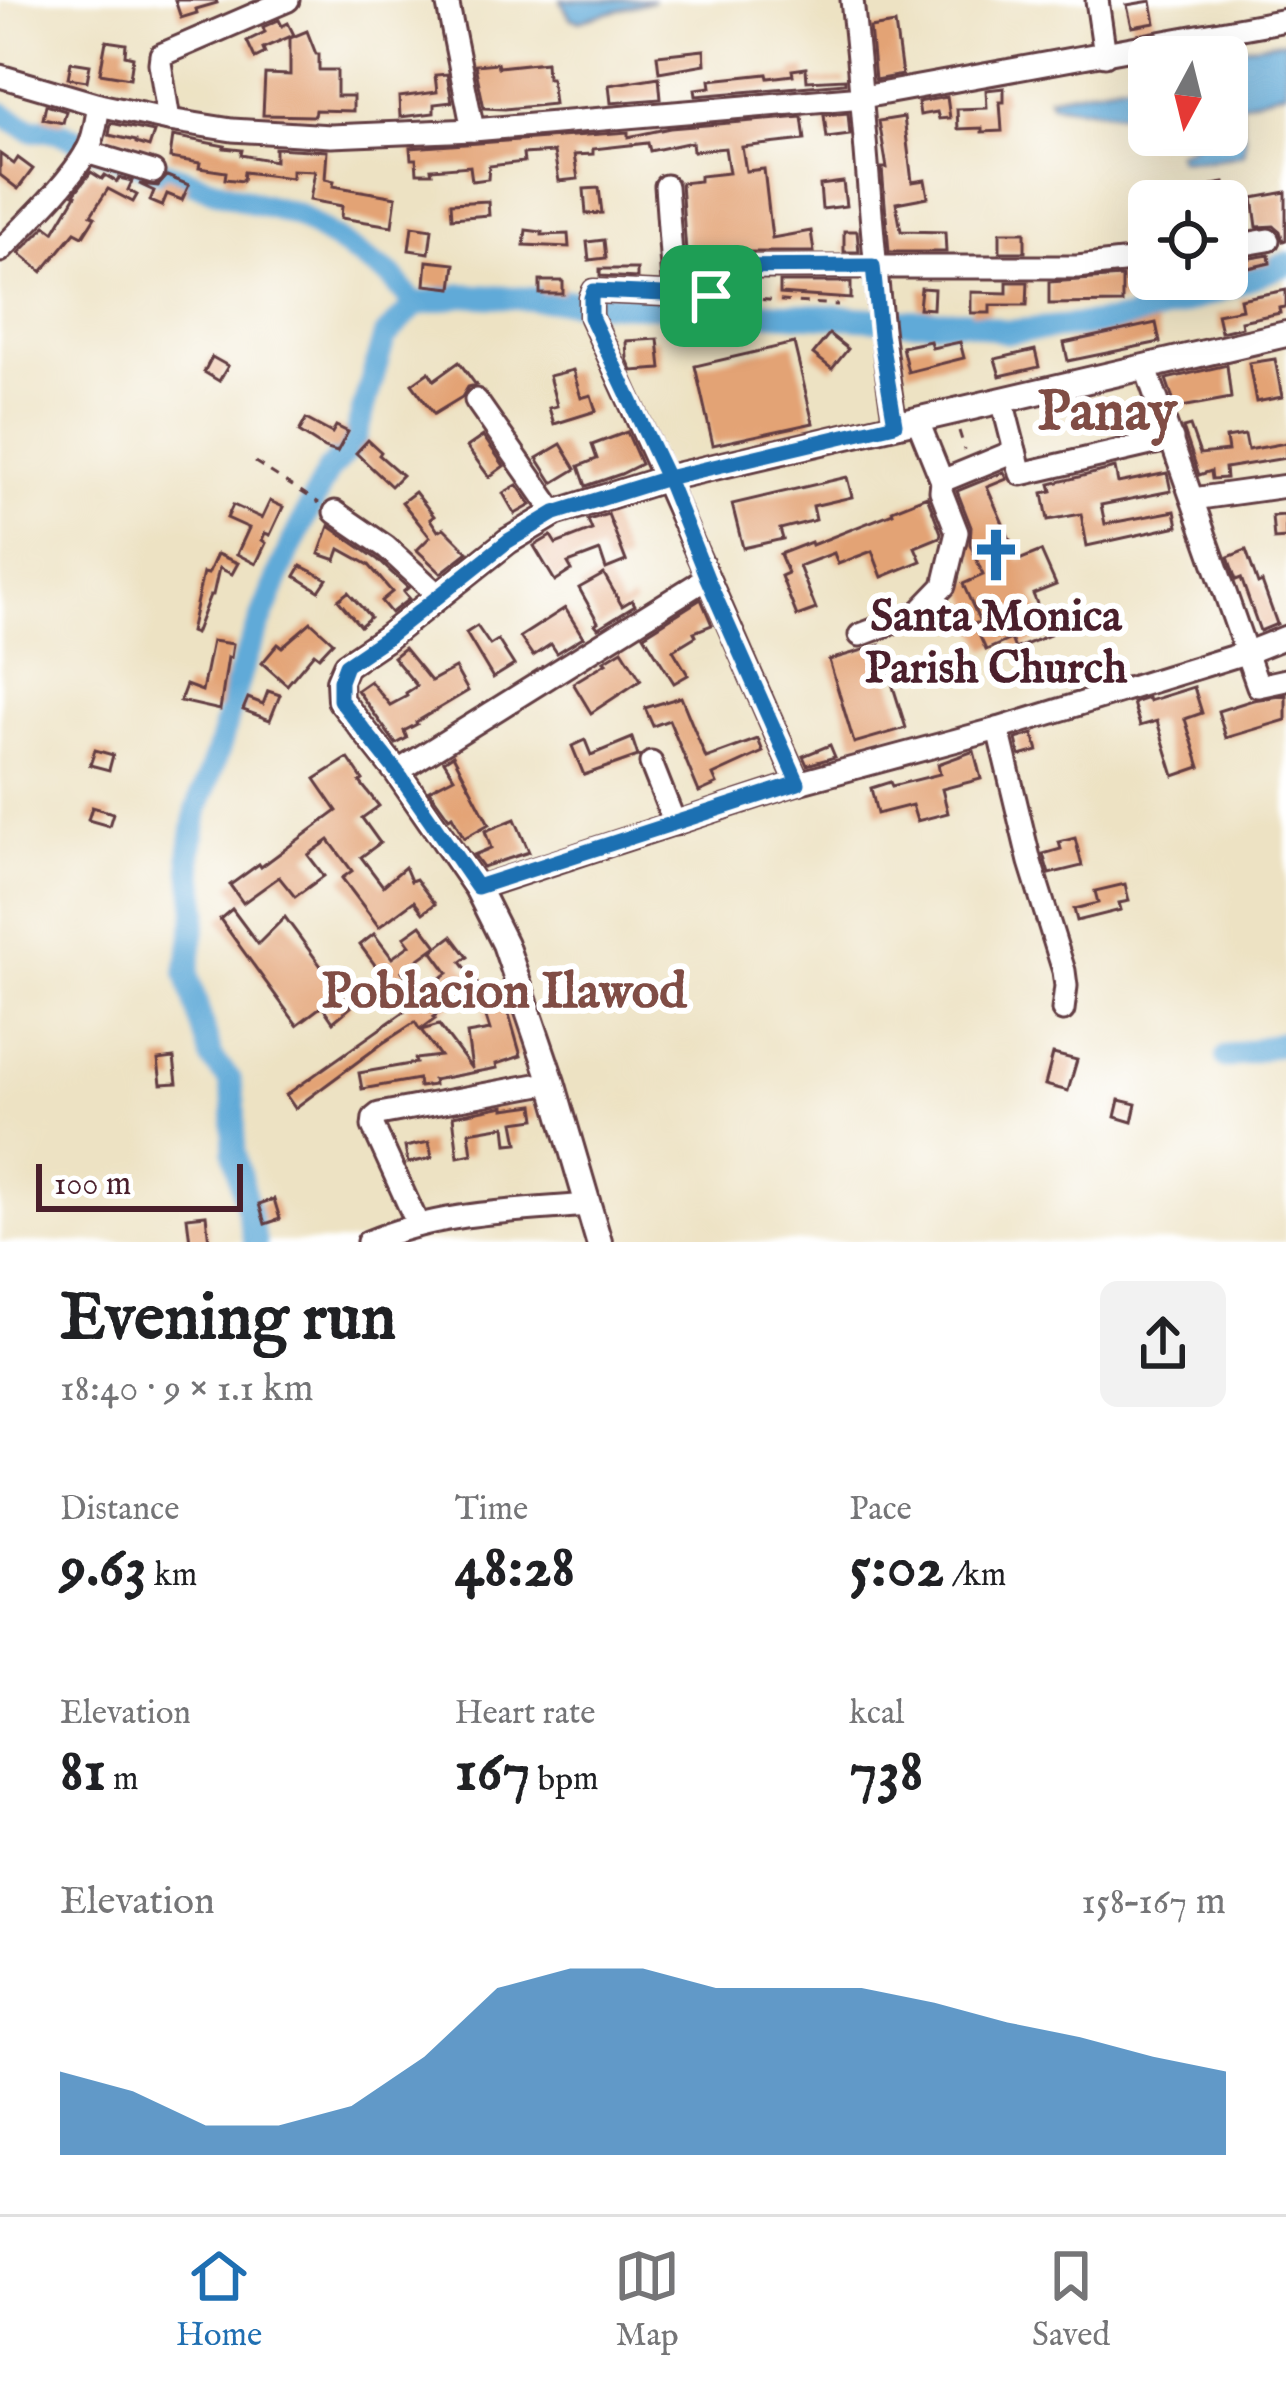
<!DOCTYPE html>
<html lang="en">
<head>
<meta charset="utf-8">
<style>
  :root { --surface:#fff; --page:#f2f2f2; --text:#202124; --muted:#757577; --line:#e0e0e0; --accent:#1f6fb2 }
  body { margin:0; font-family:"IM FELL English",serif; background:var(--page); color:var(--text); height:100vh; display:flex; flex-direction:column; font-size:45px; white-space:nowrap }
  * { box-sizing:border-box; margin:0 }
  p { font-size:39px; color:var(--muted) }
  .icon { flex:none; width:66px; height:66px; fill:none; stroke:currentColor; stroke-width:2; stroke-linecap:round; stroke-linejoin:round }
  .map { position:relative; height:1242px; overflow:hidden }
  .side { display:flex; flex-direction:column; background:var(--surface); flex:1 }
  .side>* { flex:none }
  .needle { width:78px; rotate:187deg }
  .tools { position:absolute; left:1128px; top:36px; display:grid; gap:24px }
  .tools a { display:grid; place-items:center; width:120px; height:120px; border-radius:18px; background:var(--surface); box-shadow:0 12px 48px #0002; font-size:60px }
  .scale { position:absolute; left:36px; bottom:30px; width:207px; box-sizing:border-box; padding-left:12px; border:6px solid #4a1f2b; border-top:0; font-size:33px; line-height:42px; white-space:nowrap; color:#4a1f2b; -webkit-text-stroke:9px #fff; paint-order:stroke }
  .pin { position:absolute; display:grid; place-items:center; width:102px; height:102px; color:#fff; margin:-51px; border-radius:24px; box-shadow:0 6px 18px #0006 }
  .round { display:grid; place-items:center; flex:none; width:126px; height:126px; border-radius:18px; background:var(--page) }
  .head { display:flex; align-items:center; justify-content:space-between; height:204px; padding:0 60px }
  h1 { font-size:66px; font-weight:700; line-height:90px }
  .figures { display:grid; grid-template-columns:repeat(3,1fr); gap:18px; height:204px; padding:12px 60px }
  .figures div { display:grid; align-content:center }
  .figures b { font-size:60px; font-weight:700 }
  .figures small { font-size:33px; font-weight:400 }
  .figures p { font-size:33px }
  .chart { height:336px; padding:24px 60px }
  .chart p { display:flex; justify-content:space-between }
  .chart svg { width:100%; height:216px; margin-top:12px; fill:var(--accent); opacity:.7 }
  .tab-bar { display:flex; justify-content:space-around; align-items:center; height:168px; border-top:3px solid var(--line); background:var(--surface); font-size:33px; color:var(--muted) }
  .tab-bar a { display:grid; justify-items:center; gap:6px }
  .tab-bar .current { color:var(--accent) }
  .map>svg:first-child { display:block }
  .water { fill:#60aad8; stroke:#556482; stroke-width:3 }
  .lines { fill:none; stroke-linecap:round; stroke-linejoin:round }
  .river { stroke:#60aad8; stroke-width:24 }
  .building { fill:#e3a375 }
  .minor-casing { stroke:#623c42; stroke-width:27 }
  .major-casing { stroke:#623c42; stroke-width:30 }
  .path { stroke:#623c42; stroke-width:3; stroke-dasharray:9 9; stroke-linecap:butt }
  .minor { stroke:#fff; stroke-width:21 }
  .major { stroke:#fff; stroke-width:24 }
  .route-casing { stroke:#fff; stroke-width:24 }
  .route { stroke:#1f6fb2; stroke-width:15 }
  .labels { text-anchor:middle; dominant-baseline:central; stroke-width:12; stroke-linejoin:round; paint-order:stroke }
  .poi-label { font-size:45px; font-weight:bold; fill:#4a1f2b; stroke:#fff }
  .quarter-label { font-size:51px; font-weight:bold; fill:#804d45; stroke:#fff }
  .district-label { font-size:57px; font-weight:bold; fill:#804d45; stroke:#fff }
</style>
</head>
<body>
<div class="map">
<svg width="1286" height="1242" viewBox="0 0 1286 1242">
  <rect width="100%" height="100%" fill="#fff"/>
  <filter id="ink" filterUnits="userSpaceOnUse"><feTurbulence type="fractalNoise" baseFrequency=".00833" numOctaves="2"/><feDisplacementMap in="SourceGraphic" scale="24" xChannelSelector="R" yChannelSelector="G"/><feConvolveMatrix kernelMatrix="1 2 1 2 8 2 1 2 1" color-interpolation-filters="sRGB"/></filter>
  <filter id="wash" filterUnits="userSpaceOnUse"><feTurbulence type="fractalNoise" baseFrequency=".004" numOctaves="4" result="noise"/><feDisplacementMap in="SourceGraphic" scale="48" xChannelSelector="R" yChannelSelector="G"/><feGaussianBlur stdDeviation="2.7" result="paint"/><feColorMatrix in="noise" values="0 0 0 0 0 0 0 0 0 0 0 0 0 0 0 0 0 1.4 0 .05"/><feComposite in="paint" operator="in"/></filter>
  <g filter="url(#wash)">
    <rect width="100%" height="100%" fill="#ede2c3"/>
    <g class="water">
      <polygon points="561,0 654,0 579,21 570,18"/>
      <polygon points="1286,41 1286,90 1240,104 1245,139 1243,154 1211,160 1179,159 1177,152 1193,146 1189,135 1227,135 1227,57 1205,57 1219,49"/>
      <polygon points="1149,78 1149,117 1060,105 1052,104 1048,97"/>
    </g>
    <g class="lines">
      <g class="river">
        <polyline points="0,113 31,130 53,130 122,158 254,203 296,214 391,276 415,305"/>
        <polyline points="1227,1057 1286,1042"/>
        <polyline points="255,1242 234,1152 234,1103 230,1080 212,1059 187,973 197,910 190,855 197,810 220,745 241,670 289,550 328,471 354,442 384,338 415,305 462,295 908,321 966,321 1007,332 1125,321 1213,293 1286,264"/>
      </g>
    </g>
    <g id="blocks">
      <g class="building">
        <polygon points="175,0 216,0 217,3 196,9 197,13 181,18"/>
        <polygon points="1151,1 1155,23 1132,27 1127,5"/>
        <polygon points="279,20 282,26 288,23 294,35 263,48 265,53 255,58 247,41 265,32 263,27"/>
        <polygon points="895,24 902,75 875,80 870,28"/>
        <polygon points="307,31 316,54 319,54 319,70 337,70 337,96 353,96 353,111 315,110 314,116 263,115 265,74 290,75 290,38"/>
        <polygon points="106,41 126,44 125,55 133,57 130,78 100,73"/>
        <polygon points="704,50 705,64 659,72 657,55"/>
        <polygon points="71,62 90,65 87,81 68,78"/>
        <polygon points="546,62 547,78 551,78 554,104 505,109 484,108 475,65 497,63 498,67"/>
        <polygon points="806,68 807,81 845,79 845,83 696,96 695,89 711,87 710,80 767,74 768,78 793,75 792,70"/>
        <polygon points="447,74 452,102 434,104 434,113 400,117 399,97 437,92 435,75"/>
        <polygon points="659,77 661,99 611,103 609,85"/>
        <polygon points="1004,88 1004,102 1000,102 1002,131 982,132 982,128 958,129 957,109 987,108 986,90"/>
        <polygon points="947,97 950,118 939,119 937,112 920,115 918,102"/>
        <polygon points="46,105 66,111 63,123 43,119"/>
        <polygon points="848,113 850,135 827,138 824,115"/>
        <polygon points="802,117 805,140 742,147 746,171 764,169 772,238 811,231 814,252 712,252 704,255 698,264 687,265 681,183 700,181 700,176 729,173 725,148 693,151 692,142 650,151 648,143 593,149 593,154 574,155 578,179 559,181 554,152 523,154 524,162 489,166 488,179 472,181 470,166 431,169 432,173 417,173 416,159 411,159 410,148 628,132 628,137 670,128"/>
        <polygon points="904,117 912,182 925,180 928,197 896,203 901,231 945,232 946,252 889,252 882,168 887,168 879,121"/>
        <polygon points="111,123 154,132 149,147 136,143 136,141 109,135"/>
        <polygon points="173,136 225,146 224,148 242,150 241,155 275,161 275,148 327,151 325,179 334,181 333,186 396,197 392,226 341,218 342,206 310,200 315,171 292,170 292,178 244,172 243,181 225,179 226,172 199,168 200,163 170,158"/>
        <polygon points="0,154 14,164 18,158 33,169 18,189 0,175"/>
        <polygon points="91,172 102,179 105,175 117,182 119,178 132,181 128,190 137,195 133,202 108,189 91,215 95,217 83,236 75,232 42,272 19,253 46,226 54,232 76,195 74,194"/>
        <polygon points="167,176 189,185 182,200 167,194 162,206 150,201 154,191 139,184 158,186"/>
        <polygon points="843,182 846,206 822,209 820,185"/>
        <polygon points="1224,183 1227,200 1227,193 1239,191 1241,206 1227,208 1227,201 1214,201 1212,185"/>
        <polygon points="599,188 602,213 586,214 584,189"/>
        <polygon points="1286,192 1286,240 1283,241 1280,231 1274,226 1257,227 1253,198"/>
        <polygon points="488,201 489,215 452,218 451,203"/>
        <polygon points="412,226 432,229 429,253 409,250"/>
        <polygon points="526,230 542,232 542,235 568,234 569,247 524,245"/>
        <polygon points="844,231 857,231 859,252 844,252"/>
        <rect x="1000" y="232" width="25" height="20"/>
        <polygon points="604,240 606,258 589,260 587,242"/>
        <polygon points="1269,255 1270,263 1227,273 1227,262"/>
        <polygon points="427,261 455,264 452,288 425,285"/>
        <polygon points="600,269 637,269 637,278 600,276"/>
        <polygon points="1122,277 1122,303 1049,304 1049,282"/>
        <rect x="540" y="281" width="23" height="13"/>
        <polygon points="780,282 851,282 851,299 780,294"/>
        <polygon points="1007,282 1028,282 1027,305 990,305 990,313 971,313 971,292 1007,293"/>
        <polygon points="921,288 934,289 933,309 919,308"/>
        <polygon points="1286,290 1286,307 1279,308 1280,313 1241,321 1242,327 1221,332 1217,314 1242,309 1240,299"/>
        <polygon points="1156,323 1160,342 1068,361 1064,343"/>
        <polygon points="829,334 848,349 832,369 813,354"/>
        <polygon points="658,339 661,369 632,371 627,359 626,341"/>
        <polygon points="930,341 932,348 960,342 964,358 908,372 902,347"/>
        <polygon points="794,343 813,423 713,445 695,366"/>
        <polygon points="1035,350 1039,367 1000,376 995,359"/>
        <polygon points="212,357 228,366 219,381 204,372"/>
        <polygon points="1275,359 1282,397 1256,402 1249,363"/>
        <polygon points="459,362 476,385 468,387 462,397 434,414 412,384 429,372 434,380"/>
        <polygon points="1227,365 1231,398 1176,408 1166,379"/>
        <polygon points="573,370 581,398 591,395 596,411 554,424 549,408 557,406 549,376"/>
        <polygon points="306,419 332,433 336,426 348,432 337,452 324,448 299,432"/>
        <polygon points="1190,426 1200,454 1228,451 1226,438 1245,435 1248,450 1286,443 1286,458 1225,468 1226,478 1212,479 1211,471 1199,475 1183,428"/>
        <polygon points="627,432 641,464 621,474 586,486 579,466 597,459 592,445"/>
        <polygon points="483,436 504,466 489,477 467,447"/>
        <polygon points="368,440 381,452 379,455 402,475 391,486 356,453"/>
        <polygon points="561,444 576,469 553,483 537,458"/>
        <polygon points="1115,468 1118,483 1167,473 1171,491 1101,505 1105,524 1175,511 1178,526 1087,546 1081,514 1048,520 1043,493 1052,491 1050,484"/>
        <polygon points="1004,472 1007,479 987,487 1019,560 1041,551 1056,585 1033,594 1050,635 1015,649 1011,639 986,650 974,624 980,622 963,584 983,575 970,544 971,527 957,491"/>
        <polygon points="847,477 852,497 813,506 816,520 780,529 783,539 743,548 732,504"/>
        <polygon points="517,485 531,505 515,514 503,493"/>
        <polygon points="415,492 434,516 430,519 438,531 444,528 468,552 441,573 417,550 430,537 402,502"/>
        <polygon points="927,496 941,533 940,537 915,547 921,561 882,577 872,551 838,564 834,553 799,566 816,609 797,616 781,576 788,573 780,554 811,542 812,545 893,513 892,510"/>
        <polygon points="270,501 283,507 270,535 265,533 262,540 266,543 256,564 237,554 249,528 227,518 233,505 262,518"/>
        <polygon points="608,514 626,561 606,569 600,551 568,563 572,570 555,581 534,546 551,536 556,544 592,530 588,520"/>
        <polygon points="1285,515 1286,538 1274,539 1272,516"/>
        <polygon points="329,526 377,559 408,588 403,592 409,599 391,613 381,601 392,592 369,565 340,549 336,560 319,554"/>
        <polygon points="1246,550 1258,584 1262,582 1277,624 1260,631 1241,578 1236,580 1228,557"/>
        <polygon points="217,554 238,563 232,574 219,568 213,595 210,595 195,634 190,632 203,573 208,574"/>
        <polygon points="301,566 327,579 319,591 295,576"/>
        <polygon points="604,574 622,606 632,600 635,605 598,628 595,624 598,622 579,588"/>
        <polygon points="348,592 370,617 360,626 338,600"/>
        <polygon points="701,599 712,625 694,632 696,636 673,650 688,675 674,683 644,635"/>
        <polygon points="565,608 583,637 557,653 551,644 533,656 520,637"/>
        <polygon points="311,622 333,642 319,657 314,653 287,685 262,663 278,644 282,647"/>
        <polygon points="477,626 490,645 498,640 514,665 493,678 466,633"/>
        <polygon points="212,641 233,644 231,658 228,657 220,710 180,701 186,685 202,691"/>
        <polygon points="880,645 906,728 854,743 829,660"/>
        <polygon points="404,648 431,681 455,668 468,691 416,722 417,724 404,731 407,738 396,744 357,690 370,681 390,705 407,696 406,693 417,686 393,657"/>
        <polygon points="622,650 641,680 591,713 573,683 606,663 604,661"/>
        <polygon points="1194,687 1202,713 1185,719 1200,767 1174,776 1157,721 1140,726 1133,703 1148,698 1149,701"/>
        <polygon points="268,691 280,695 270,720 243,710 248,698 263,704"/>
        <polygon points="1286,695 1286,720 1226,738 1218,711 1253,700"/>
        <polygon points="681,697 706,758 758,739 763,752 713,775 717,784 699,792 669,720 653,726 645,708"/>
        <polygon points="1033,734 1038,751 1020,756 1016,739"/>
        <polygon points="632,738 638,756 584,775 572,746 585,740 591,755"/>
        <polygon points="830,745 835,757 807,765 803,756"/>
        <polygon points="95,750 113,755 109,770 90,765"/>
        <polygon points="974,751 981,779 942,789 948,813 917,821 912,805 877,814 871,788 890,782 892,786 940,774 938,764"/>
        <polygon points="453,755 489,824 464,838 452,816 449,818 429,790 454,777 444,761"/>
        <polygon points="348,758 363,780 360,782 379,806 362,818 380,843 361,857 383,886 405,867 411,881 416,879 435,904 423,913 414,901 379,927 342,878 352,871 329,840 308,855 324,876 295,897 279,877 243,903 230,885 259,864 261,867 337,811 315,779"/>
        <polygon points="92,807 113,813 109,826 88,820"/>
        <polygon points="515,819 529,852 483,867 474,855 491,848 485,831"/>
        <polygon points="1075,838 1082,866 1049,874 1043,854 1061,849 1059,842"/>
        <polygon points="1125,884 1129,901 1119,903 1121,910 1077,921 1074,909 1098,903 1095,891"/>
        <polygon points="232,909 258,944 285,917 351,1007 333,1022 322,1006 297,1025 220,919"/>
        <polygon points="421,925 437,946 402,971 419,994 448,973 432,951 452,936 468,957 461,962 479,986 433,1017 435,1019 420,1030 415,1022 383,1043 295,1108 286,1095 408,1009 360,945 374,934 392,958 410,945 404,937"/>
        <polygon points="506,1004 521,1056 496,1064 497,1068 433,1080 434,1085 419,1087 418,1079 362,1089 359,1073 416,1063 415,1059 440,1056 421,1030 439,1025 472,1069 467,1034 490,1030 484,1011"/>
        <polygon points="1053,1054 1077,1060 1068,1091 1045,1085"/>
        <polygon points="174,1058 177,1083 161,1084 158,1060"/>
        <polygon points="1119,1100 1136,1104 1132,1122 1115,1117"/>
        <polygon points="534,1105 536,1119 514,1122 518,1143 507,1144 505,1126 469,1132 472,1154 458,1157 453,1116 504,1106 504,1109"/>
        <polygon points="429,1142 432,1158 408,1163 405,1147"/>
        <polygon points="274,1199 280,1219 265,1224 259,1204"/>
        <polygon points="206,1215 209,1242 190,1242 187,1217"/>
      </g>
    </g>
  </g>
  <g filter="url(#ink)">
    <use href="#blocks" fill-opacity="0" stroke="#623c42" stroke-width="3"/>
    <g class="lines">
      <defs>
        <g id="minor">
          <polyline points="447,0 473,130"/>
          <path d="M852 0C868 141 872 283 895 424"/>
          <polyline points="1097,0 1105,55"/>
          <polyline points="0,76 99,105 169,120 232,130 331,136 473,130 863,97 1286,20"/>
          <polyline points="169,120 160,63 161,55 288,0"/>
          <polyline points="86,152 153,172"/>
          <polyline points="666,186 674,296"/>
          <polyline points="1227,247 1268,240"/>
          <path d="M0 251C29 220 65 188 87 151 95 137 96 120 99 105"/>
          <polyline points="1145,366 1258,686 1286,680"/>
          <polyline points="476,400 555,513"/>
          <polyline points="1002,400 1021,474 1172,439"/>
          <polyline points="917,419 942,481 1015,451"/>
          <polyline points="1193,499 1286,486"/>
          <polyline points="335,512 386,547 439,596"/>
          <polyline points="860,635 918,613 944,586 957,532 941,491 942,481"/>
          <polyline points="998,729 1030,862 1064,971 1066,986 1063,1010"/>
          <polyline points="651,763 675,824"/>
          <polyline points="397,772 707,578"/>
          <path d="M798 783C729 628 663 471 591 317V298L594 291 711 296 712 267H1077L1149 259"/>
          <polyline points="477,888 798,783 998,729 1248,652 1286,637"/>
          <polyline points="418,1225 373,1126 374,1118 379,1114 552,1082"/>
          <path d="M368 1242C438 1212 514 1211 589 1205"/>
        </g>
        <polyline id="major" points="599,1242 552,1082 505,944 477,888 397,772 340,700 339,681 346,665 386,638 508,541 555,513 667,478 1286,334"/>
      </defs>
      <use href="#minor" class="minor-casing"/>
      <use href="#major" class="major-casing"/>
      <g class="path">
        <polyline points="726,297 838,305"/>
        <polyline points="959,431 965,450"/>
        <polyline points="255,462 319,503"/>
      </g>
      <use href="#minor" class="minor"/>
      <use href="#major" class="major"/>
    </g>
  </g>
  <g class="lines" filter="url(#ink)">
    <defs>
      <polyline id="route" points="711,296 594,291 591,298 591,317 667,478 555,513 508,541 386,638 346,665 340,681 340,700 397,772 477,887 798,783 707,578 667,478 895,424 880,335 873,266 712,267 711,296"/>
    </defs>
    <use href="#route" class="route-casing"/>
    <use href="#route" class="route"/>
  </g>
  <defs>
    <symbol id="church-bare" viewBox="-9 -9 18 18"><path d="M-1.2-6h2.4v3.5h3.3v2.4h-3.3V6h-2.4V-.1h-3.3v-2.4h3.3Z" fill="#1f6fb2" stroke="#fff" stroke-width="2.5" paint-order="stroke"/></symbol>
  </defs>
  <g fill-rule="evenodd">
    <use href="#church-bare" x="958" y="517" width="76" height="76"/>
  </g>
  <g class="labels">
    <g class="poi-label">
      <text x="996" y="617">Santa Monica<tspan x="996" dy="52">Parish Church</tspan></text>
    </g>
    <g class="quarter-label">
      <text x="504" y="993">Poblacion Ilawod</text>
    </g>
    <g class="district-label">
      <text x="1107" y="413">Panay</text>
    </g>
  </g>
</svg>
<div class="tools">
<a><svg class="needle" viewBox="-14 -14 28 28"><path d="M0-13l5 13h-10z" fill="#e53935"/><path d="M0 13l5-13h-10z" fill="#757577"/></svg></a>
<a><svg class="icon" aria-label="locate" viewBox="0 0 24 24"><circle cx="12" cy="12" r="6"/><path d="M12 2v4M12 18v4M2 12h4M18 12h4"/></svg></a>
</div>
<div class="scale">100 m</div>
<div class="pin" style="left:711px;top:296px;background:#1e9e55"><svg class="icon" aria-label="arrive" viewBox="0 0 24 24"><path d="M6 21V4h12l-3 4 3 4H6"/></svg></div>
</div>
<section class="side">
<div class="head"><div><h1>Evening run</h1><p>18:40 · 9 × 1.1 km</p></div><a class="round"><svg class="icon" aria-label="share" viewBox="0 0 24 24"><path d="M12 15V3M7 8l5-5 5 5M5 13v7h14v-7"/></svg></a></div>
<div class="figures">
<div><p>Distance</p><b>9.63<small> km</small></b></div>
<div><p>Time</p><b>48:28</b></div>
<div><p>Pace</p><b>5:02<small> /km</small></b></div>
</div>
<div class="figures">
<div><p>Elevation</p><b>81<small> m</small></b></div>
<div><p>Heart rate</p><b>167<small> bpm</small></b></div>
<div><p>kcal</p><b>738</b></div>
</div>
<div class="chart"><p><span>Elevation</span>158–167 m</p>
<svg viewBox="0 0 160 44" preserveAspectRatio="none"><path d="M0 44V27L10 31L20 38L30 38L40 34L50 24L60 10L70 6L80 6L90 10L100 10L110 10L120 13L130 17L140 20L150 24L160 27V44z"/></svg>
</div>
</section>
<nav class="tab-bar">
<a class="current"><svg class="icon" aria-label="home" viewBox="0 0 24 24"><path d="M3 11l9-7 9 7M6 9v11h12V9"/></svg>Home</a>
<a><svg class="icon" aria-label="map" viewBox="0 0 24 24"><path d="M3 6l6-2 6 2 6-2v14l-6 2-6-2-6 2zM9 4v14M15 6v14"/></svg>Map</a>
<a><svg class="icon" aria-label="saved" viewBox="0 0 24 24"><path d="M7 4h10v16l-5-4-5 4z"/></svg>Saved</a>
</nav>
</body>
</html>
